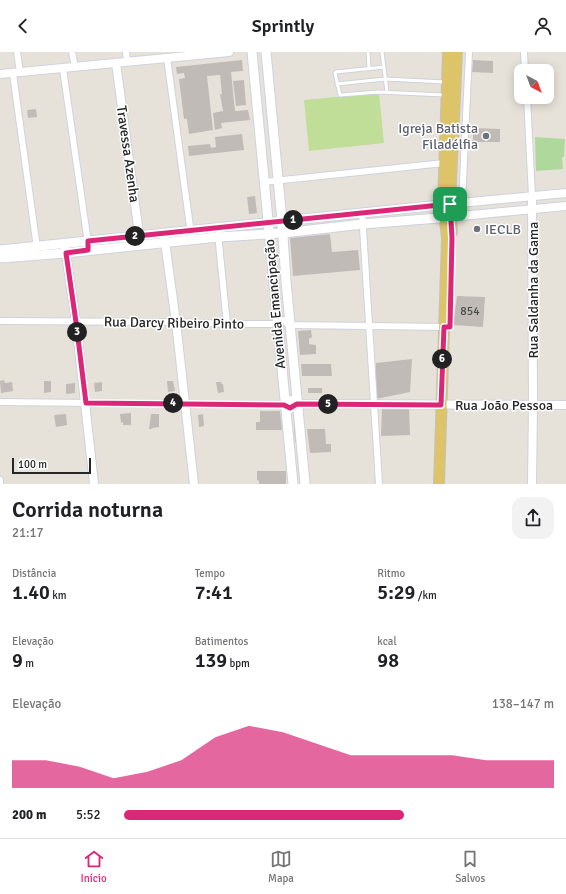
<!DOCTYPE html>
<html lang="pt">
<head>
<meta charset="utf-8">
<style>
  :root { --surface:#fff; --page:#f2f2f2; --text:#202124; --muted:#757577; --line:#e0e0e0; --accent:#db2777 }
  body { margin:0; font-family:Signika,sans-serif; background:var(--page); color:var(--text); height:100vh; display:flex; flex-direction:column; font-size:15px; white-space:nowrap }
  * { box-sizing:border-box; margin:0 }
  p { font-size:13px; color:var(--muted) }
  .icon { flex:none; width:22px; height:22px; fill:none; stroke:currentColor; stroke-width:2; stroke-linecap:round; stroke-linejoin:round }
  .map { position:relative; height:432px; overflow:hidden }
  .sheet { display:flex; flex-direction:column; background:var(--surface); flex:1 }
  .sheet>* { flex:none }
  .needle { width:26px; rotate:139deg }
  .fabs { position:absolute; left:514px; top:12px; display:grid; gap:8px }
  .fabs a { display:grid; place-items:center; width:40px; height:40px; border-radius:8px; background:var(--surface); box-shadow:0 2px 10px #0003; font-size:20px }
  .scale { position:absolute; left:12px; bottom:10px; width:79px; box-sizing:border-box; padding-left:4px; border:2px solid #262626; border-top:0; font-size:11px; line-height:14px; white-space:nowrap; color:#262626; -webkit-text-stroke:3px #fff; paint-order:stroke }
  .pin { position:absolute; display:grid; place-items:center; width:34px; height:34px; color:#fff; margin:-17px; border-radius:8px; box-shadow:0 2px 6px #0006 }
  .km { position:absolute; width:20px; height:20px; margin:-10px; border-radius:50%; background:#222; color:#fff; font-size:11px; line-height:20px; text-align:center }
  .round { display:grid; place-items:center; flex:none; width:42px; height:42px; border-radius:12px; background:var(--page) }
  .head { display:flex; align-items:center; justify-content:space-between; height:68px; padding:0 12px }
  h1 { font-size:22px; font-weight:600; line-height:30px }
  .figures { display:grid; grid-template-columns:repeat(3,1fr); gap:6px; height:68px; padding:4px 12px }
  .figures div { display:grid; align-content:center }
  .figures b { font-size:20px; font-weight:600 }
  .figures small { font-size:11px; font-weight:400 }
  .figures p { font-size:11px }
  .chart { height:112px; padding:8px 12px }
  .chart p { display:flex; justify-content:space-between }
  .chart svg { width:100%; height:72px; margin-top:4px; fill:var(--accent); opacity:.7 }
  ul { padding:0 12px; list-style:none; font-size:13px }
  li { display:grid; grid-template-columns:64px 48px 1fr; align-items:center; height:30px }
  li i { height:10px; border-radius:5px; background:var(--accent) }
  header { display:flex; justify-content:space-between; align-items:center; height:52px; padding:0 12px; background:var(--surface); font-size:18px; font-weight:600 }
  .dock { display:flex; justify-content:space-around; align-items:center; height:56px; border-top:1px solid var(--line); background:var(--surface); font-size:11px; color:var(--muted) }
  .dock a { display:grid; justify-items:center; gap:2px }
  .dock .active { color:var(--accent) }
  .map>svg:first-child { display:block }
  .green { fill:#afd89c }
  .pitch { fill:#c0de98 }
  .building { fill:#c0bbb6 }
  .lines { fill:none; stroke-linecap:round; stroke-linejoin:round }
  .service-casing { stroke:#cfd2de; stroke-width:5 }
  .minor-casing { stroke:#cfd2de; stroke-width:8 }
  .tertiary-casing { stroke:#cfd2de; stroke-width:10 }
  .secondary-casing { stroke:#cfd2de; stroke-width:11 }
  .primary-casing { stroke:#c2c2c2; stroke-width:12 }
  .service { stroke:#fff; stroke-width:3 }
  .minor { stroke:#fff; stroke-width:6 }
  .tertiary { stroke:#fff; stroke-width:8 }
  .secondary { stroke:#fff; stroke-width:9 }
  .primary { stroke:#dec468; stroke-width:10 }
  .route-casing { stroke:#fff; stroke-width:8 }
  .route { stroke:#db2777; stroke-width:5 }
  .worship-dot { fill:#6b7280; stroke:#fff; stroke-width:1.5 }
  .labels { text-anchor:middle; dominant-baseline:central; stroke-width:3; stroke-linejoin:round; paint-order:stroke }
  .number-label { font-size:12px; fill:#4c4b4a }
  .worship-label { font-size:14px; fill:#5b616d; stroke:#fff; text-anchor:end }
  .street-label { font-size:14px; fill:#262626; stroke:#fff }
</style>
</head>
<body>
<header><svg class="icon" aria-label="back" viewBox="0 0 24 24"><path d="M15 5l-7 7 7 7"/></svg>Sprintly<svg class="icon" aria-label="person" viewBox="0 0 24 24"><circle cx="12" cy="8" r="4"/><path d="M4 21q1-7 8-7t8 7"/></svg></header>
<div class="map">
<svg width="566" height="432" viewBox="0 0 566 432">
  <rect width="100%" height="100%" fill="#e7e2d9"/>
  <polygon class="green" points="535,85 565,87 564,105 562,105 563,117 536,119"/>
  <polygon class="pitch" points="379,41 384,91 309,99 304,48"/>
  <g class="building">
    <polygon points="242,8 243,19 231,20 235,59 248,58 250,68 221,71 222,76 215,78 213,61 223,59 220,42 222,42 220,23 207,24 213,78 189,82 187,67 184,67 179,27 185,26 184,21 177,22 176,15"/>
    <polygon points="473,8 493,9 493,21 472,20"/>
    <polygon points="244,28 246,53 236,54 233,29"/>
    <polygon points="36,57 37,65 28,66 27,58"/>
    <polygon points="473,76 500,77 500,90 473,90"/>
    <polygon points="242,82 244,98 189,104 188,94 210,92 211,96 216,95 215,85"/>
    <polygon points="255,144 257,161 249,162 247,145"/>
    <polygon points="330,182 332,200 358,198 360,218 293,224 290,186"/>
    <polygon points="457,244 485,245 483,275 453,273"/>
    <polygon points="311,278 312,285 309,287 309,292 316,293 316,302 300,303 298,279"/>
    <polygon points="412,307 410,340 376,347 376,311"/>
    <polygon points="301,312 331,312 332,324 302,324"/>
    <polygon points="4,328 5,331 12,330 13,339 1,341 0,329"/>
    <polygon points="44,329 51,329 51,340 44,341"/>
    <polygon points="167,329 173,329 175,339 168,340"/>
    <polygon points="102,330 102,339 95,340 94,331"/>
    <polygon points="216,330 221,330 222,332 223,332 224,340 218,341"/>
    <polygon points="75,331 75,341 66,342 66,332"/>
    <rect x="308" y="336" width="14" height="5"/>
    <polygon points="382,356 409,356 410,383 381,384"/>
    <polygon points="260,359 280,359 282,378 256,378 256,370 260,370"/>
    <polygon points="131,361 131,373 123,373 123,370 121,371 120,362"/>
    <polygon points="66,362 67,373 56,375 54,363"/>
    <polygon points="151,362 159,362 159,375 152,376 152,377 149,377"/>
    <polygon points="203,362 204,374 199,375 198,363"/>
    <polygon points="294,375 297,375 298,390 295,390"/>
    <polygon points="307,377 325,377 326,392 331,392 331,400 310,401"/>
    <polygon points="257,419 286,419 286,432 259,432 259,429 257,428"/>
  </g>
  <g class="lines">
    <defs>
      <g id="service">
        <polyline points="368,0 369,16"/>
        <polyline points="382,0 387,40"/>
        <polyline points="384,15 336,20 335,21 340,43 378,40 445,43"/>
        <polyline points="337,32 385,27 445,30"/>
      </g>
      <g id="minor">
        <polyline points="17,0 20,20"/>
        <polyline points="72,0 75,15"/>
        <polyline points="126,0 127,10"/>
        <polyline points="524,0 525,19"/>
        <polyline points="167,6 191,182"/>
        <polyline points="63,17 88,191"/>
        <polyline points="13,22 37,196"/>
        <polyline points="527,45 532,144"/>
        <polyline points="264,130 444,111"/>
        <polyline points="462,151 469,0"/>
        <polyline points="362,160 379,432"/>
        <polyline points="218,182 227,272"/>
        <polyline points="0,269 176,270 227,272 277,272 283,268 289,273 450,275"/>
        <polyline points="0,350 284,353"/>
        <polyline points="0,428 0,432"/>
      </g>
      <g id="tertiary">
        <polyline points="116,11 140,189"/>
        <polyline points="0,22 229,0"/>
        <polyline points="450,152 566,141"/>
        <polyline points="451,165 566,154"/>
        <polyline points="164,182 176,270 194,432"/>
        <polyline points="65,195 76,270 94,432"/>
        <polyline points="297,352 292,348 288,349 284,353 290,357 297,352 566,353"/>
        <polyline points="532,432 533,353 532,144"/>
      </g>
      <g id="secondary">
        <polyline points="252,0 293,432"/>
        <polyline points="266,0 282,169 286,229 305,432"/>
        <polyline points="0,198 450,152"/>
        <polyline points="0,206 66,201 218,185 283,181 363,172 451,165"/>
      </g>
      <g id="primary">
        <polyline points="452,180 450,152 457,0"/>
        <polyline points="439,432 447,186 443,153 448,0"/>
      </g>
    </defs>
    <use href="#service" class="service-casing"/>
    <use href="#minor" class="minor-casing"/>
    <use href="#tertiary" class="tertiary-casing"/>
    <use href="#secondary" class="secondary-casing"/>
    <use href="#primary" class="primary-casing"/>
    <use href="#service" class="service"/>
    <use href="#minor" class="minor"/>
    <use href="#tertiary" class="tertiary"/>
    <use href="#secondary" class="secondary"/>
    <use href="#primary" class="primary"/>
  </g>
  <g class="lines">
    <defs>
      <polygon id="route" points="450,152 452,186 450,275 444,275 441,353 297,352 290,356 284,353 86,351 76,270 66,201 88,198 88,189"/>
    </defs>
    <use href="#route" class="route-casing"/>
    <use href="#route" class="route"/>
  </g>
  <g class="worship-dot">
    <circle cx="486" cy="84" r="4"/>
    <circle cx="477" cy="177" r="4"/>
  </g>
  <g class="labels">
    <g class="number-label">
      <text x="470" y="259">854</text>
    </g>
    <g class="worship-label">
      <text x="478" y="76">Igreja Batista<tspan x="478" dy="16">Filadélfia</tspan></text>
      <text x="485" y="177" text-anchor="start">IECLB</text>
    </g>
    <g class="street-label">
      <text transform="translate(128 102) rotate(82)">Travessa Azenha</text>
      <text transform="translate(533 238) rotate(-90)">Rua Saldanha da Gama</text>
      <text transform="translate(275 252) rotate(-95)">Avenida Emancipação</text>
      <text transform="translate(174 271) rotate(1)">Rua Darcy Ribeiro Pinto</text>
      <text x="504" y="353">Rua João Pessoa</text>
    </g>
  </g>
</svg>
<div class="fabs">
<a><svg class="needle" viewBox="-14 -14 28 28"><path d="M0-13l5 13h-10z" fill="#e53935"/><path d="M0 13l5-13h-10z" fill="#757577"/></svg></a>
</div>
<div class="scale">100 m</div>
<div class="pin" style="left:450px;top:152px;background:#1e9e55"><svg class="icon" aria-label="arrive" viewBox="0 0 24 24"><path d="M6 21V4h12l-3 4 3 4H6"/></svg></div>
<b class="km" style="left:293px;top:168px">1</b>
<b class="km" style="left:135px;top:184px">2</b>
<b class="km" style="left:77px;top:280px">3</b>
<b class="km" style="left:173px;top:351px">4</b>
<b class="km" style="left:328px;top:352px">5</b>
<b class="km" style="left:442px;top:307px">6</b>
</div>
<section class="sheet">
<div class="head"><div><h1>Corrida noturna</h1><p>21:17</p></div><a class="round"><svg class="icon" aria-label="share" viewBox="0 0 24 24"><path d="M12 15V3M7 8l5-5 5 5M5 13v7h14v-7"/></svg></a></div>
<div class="figures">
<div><p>Distância</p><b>1.40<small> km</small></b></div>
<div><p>Tempo</p><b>7:41</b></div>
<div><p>Ritmo</p><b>5:29<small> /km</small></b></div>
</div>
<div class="figures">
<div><p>Elevação</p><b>9<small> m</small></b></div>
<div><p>Batimentos</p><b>139<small> bpm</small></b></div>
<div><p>kcal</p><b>98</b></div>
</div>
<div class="chart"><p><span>Elevação</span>138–147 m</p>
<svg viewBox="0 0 160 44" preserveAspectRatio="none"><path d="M0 44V27L10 27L20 31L30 38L40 34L50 27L60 13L70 6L80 10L90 17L100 24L110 24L120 24L130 24L140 27L150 27L160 27V44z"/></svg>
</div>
<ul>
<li><b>200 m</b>5:52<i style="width:65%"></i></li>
</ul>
</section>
<nav class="dock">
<a class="active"><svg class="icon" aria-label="home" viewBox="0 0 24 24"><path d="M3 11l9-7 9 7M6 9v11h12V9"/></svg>Início</a>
<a><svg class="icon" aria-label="map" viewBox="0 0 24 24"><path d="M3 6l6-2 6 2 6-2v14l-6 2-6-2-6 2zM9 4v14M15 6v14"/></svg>Mapa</a>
<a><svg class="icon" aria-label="saved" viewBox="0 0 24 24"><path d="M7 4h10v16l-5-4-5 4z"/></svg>Salvos</a>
</nav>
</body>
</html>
